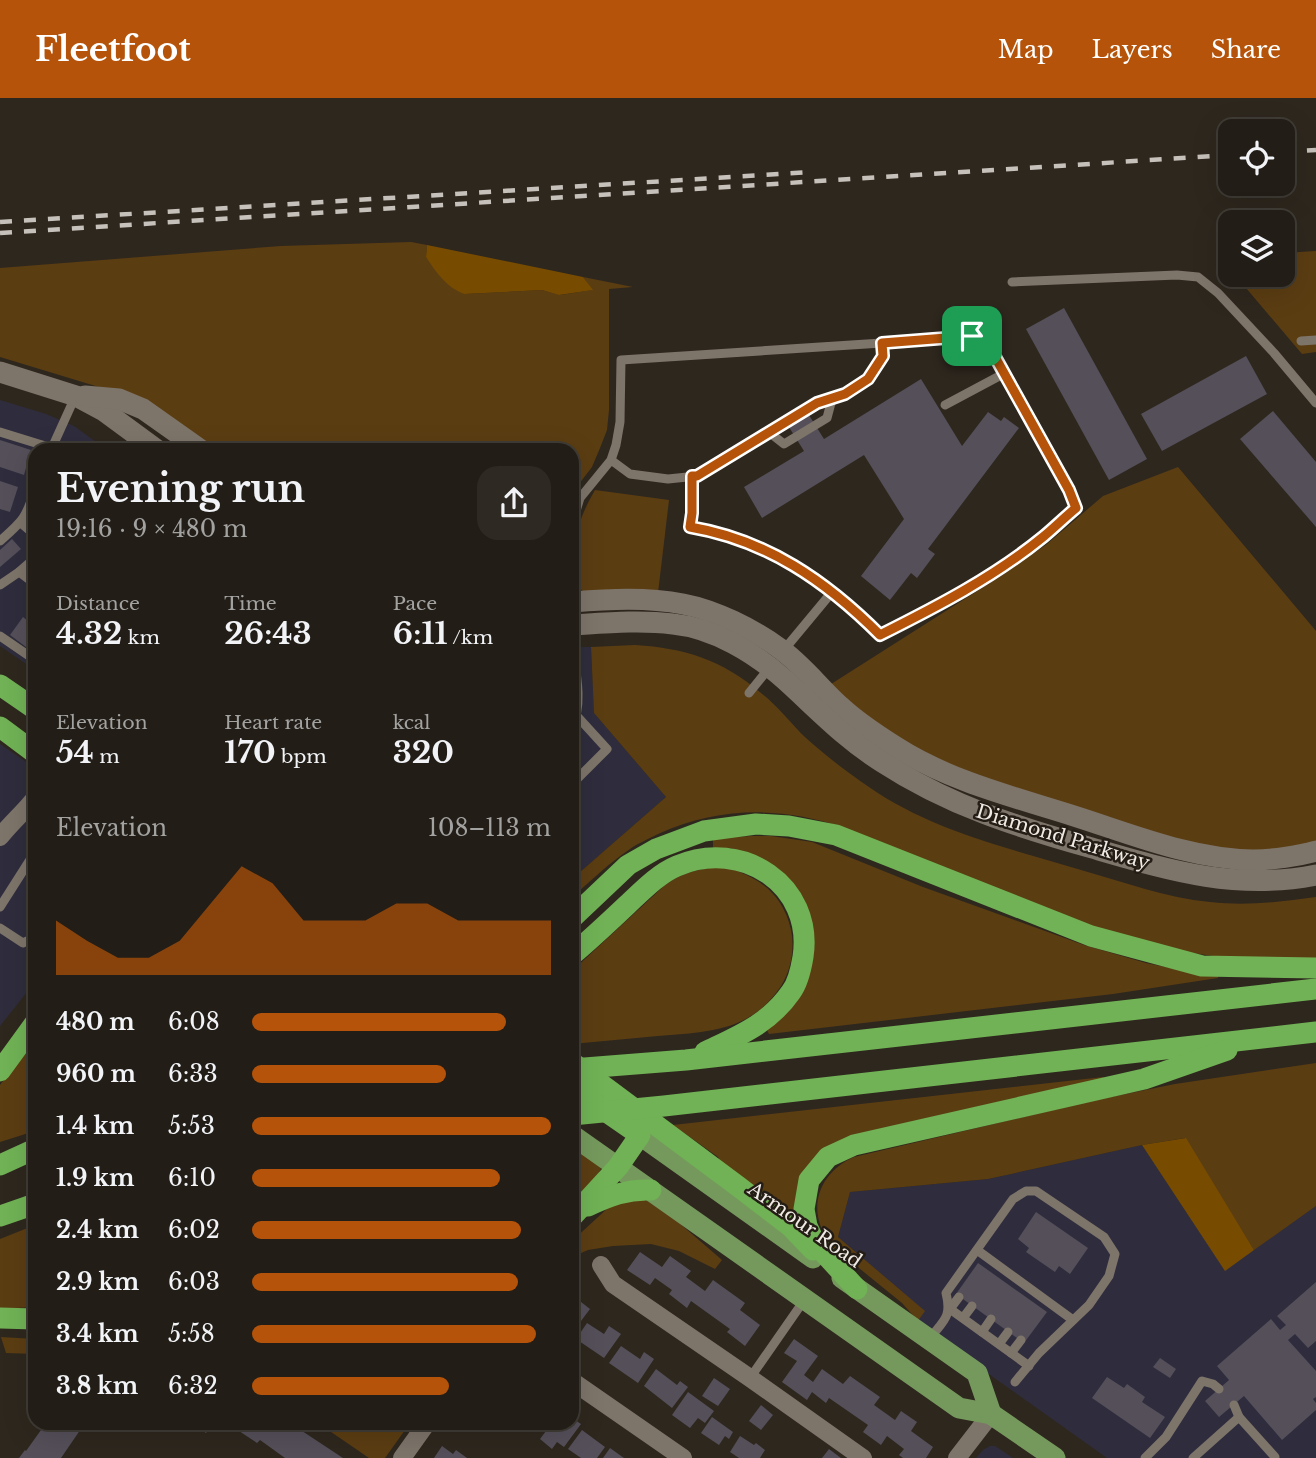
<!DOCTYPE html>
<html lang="en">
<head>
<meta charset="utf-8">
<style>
  :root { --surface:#221d16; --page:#2e2a23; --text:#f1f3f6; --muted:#a2a2a1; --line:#3f3b35; --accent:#b45309 }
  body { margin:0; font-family:"Libre Baskerville",serif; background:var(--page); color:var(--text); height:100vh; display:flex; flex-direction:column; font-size:26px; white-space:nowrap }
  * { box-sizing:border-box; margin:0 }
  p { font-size:23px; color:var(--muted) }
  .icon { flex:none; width:38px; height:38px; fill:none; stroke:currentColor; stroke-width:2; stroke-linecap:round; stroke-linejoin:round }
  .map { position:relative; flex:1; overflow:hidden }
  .panel { position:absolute; left:28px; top:345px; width:551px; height:987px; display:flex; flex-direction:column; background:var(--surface); border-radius:21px; box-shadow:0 7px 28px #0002,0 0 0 2px var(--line) }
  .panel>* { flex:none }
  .fabs { position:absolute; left:1218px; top:21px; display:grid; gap:14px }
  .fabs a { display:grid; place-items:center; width:77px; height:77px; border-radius:14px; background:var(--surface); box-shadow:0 7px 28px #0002,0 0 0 2px var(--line); font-size:35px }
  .pin { position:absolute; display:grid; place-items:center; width:60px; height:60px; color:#fff; margin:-30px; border-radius:14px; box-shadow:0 4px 10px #0006 }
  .round { display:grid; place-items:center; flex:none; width:74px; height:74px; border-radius:21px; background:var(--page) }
  .overview { display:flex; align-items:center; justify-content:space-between; height:119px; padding:0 28px }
  h1 { font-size:38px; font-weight:800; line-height:52px }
  .figures { display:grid; grid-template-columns:repeat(3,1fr); gap:10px; height:119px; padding:7px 28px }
  .figures div { display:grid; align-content:center }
  .figures b { font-size:30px; font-weight:800 }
  .figures small { font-size:19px; font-weight:400 }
  .figures p { font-size:19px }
  .chart { height:196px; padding:14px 28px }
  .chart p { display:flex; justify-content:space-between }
  .chart svg { width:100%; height:126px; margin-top:7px; fill:var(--accent); opacity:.7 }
  ul { padding:0 28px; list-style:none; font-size:23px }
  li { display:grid; grid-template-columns:112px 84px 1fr; align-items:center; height:52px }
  li i { height:18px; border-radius:9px; background:var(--accent) }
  header { display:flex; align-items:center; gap:42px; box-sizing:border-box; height:98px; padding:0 35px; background:var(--accent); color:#fff }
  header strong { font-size:33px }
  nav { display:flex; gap:38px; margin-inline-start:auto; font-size:24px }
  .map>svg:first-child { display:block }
  .commercial { fill:#2f2d3d }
  .green { fill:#5b3d12 }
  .forest { fill:#784c00 }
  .building { fill:#544f59 }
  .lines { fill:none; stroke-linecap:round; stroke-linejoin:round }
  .lane { stroke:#7d746a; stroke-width:9 }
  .street { stroke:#7d746a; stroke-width:18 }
  .secondary { stroke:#7d746a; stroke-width:21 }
  .primary { stroke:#75995d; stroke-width:21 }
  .highway { stroke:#70b255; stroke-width:21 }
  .rail { stroke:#c7c1bb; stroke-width:4.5; stroke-dasharray:12 12; stroke-linecap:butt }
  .route-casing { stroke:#fff; stroke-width:14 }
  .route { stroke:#b45309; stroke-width:9 }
  .labels { text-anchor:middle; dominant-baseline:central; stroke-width:5; stroke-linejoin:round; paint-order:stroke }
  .street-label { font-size:19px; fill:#efeae4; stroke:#241d15 }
</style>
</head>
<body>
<header>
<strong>Fleetfoot</strong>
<nav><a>Map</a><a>Layers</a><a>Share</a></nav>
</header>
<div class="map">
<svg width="1316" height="1360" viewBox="0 0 1316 1360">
  <rect width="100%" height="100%" fill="#2e271e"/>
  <g class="commercial">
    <polygon points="0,302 46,316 74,328 107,352 35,352 35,572 0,548"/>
    <polygon points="572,549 591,549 594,615 666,699 572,781"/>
    <polygon points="0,646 35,670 35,884 0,928"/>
    <polygon points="1142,1047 1225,1172 1316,1108 1316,1360 1107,1360 917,1225 924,1213 838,1139 850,1094 988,1081"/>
    <polygon points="990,1348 995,1348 1013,1360 976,1360 983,1352"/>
  </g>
  <g class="green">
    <polygon points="411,144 427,147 426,159 464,196 542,192 560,197 592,192 583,179 633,189 609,191 609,312 607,332 600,350 592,369 572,395 572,352 205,352 112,293 0,259 0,170 281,148"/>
    <polygon points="1316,153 1316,254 1302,256 1235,177 1283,177 1283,155"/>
    <polygon points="1178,369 1316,533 1316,746 1282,753 1215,753 923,661 828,588 1004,476 1047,446 1103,398"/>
    <path d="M595 392 669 402 658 495H586C575 489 574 478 574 466 574 436 580 418 595 392Z"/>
    <path d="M635 547C685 550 722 562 761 595 778 608 791 626 806 640 826 658 847 674 869 689 932 733 1009 750 1081 772 1124 784 1166 800 1210 804 1246 808 1281 804 1316 799V864L1219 859 1180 853 1109 836 842 729C779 708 719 709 658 736 649 741 638 745 630 751 609 765 591 783 572 799V781L666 699 594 615 591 549Z"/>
    <polygon points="752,738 771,738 812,744 923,789 1084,847 1146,865 1181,872 1218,876 1218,880 1113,896 769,936 767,932 813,844 745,755 731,750 713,750 713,740"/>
    <path d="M725 769C759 779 783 796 791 832 795 851 791 872 781 888 751 934 706 934 658 938 629 941 601 943 572 946V873L665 787C686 773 701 770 725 769Z"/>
    <polygon points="35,940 35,1033 0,1044 0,987"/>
    <path d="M1316 965V1108L1254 1152 1185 1040 1142 1047 988 1081 850 1094 838 1139 925 1213 918 1223 902 1205 833 1149C805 1116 816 1076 854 1059L1091 1003 1175 986Z"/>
    <polygon points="1103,979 1107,981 848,1040 796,1123 722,1066 718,1059 673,1027"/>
    <polygon points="572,1048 598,1066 601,1071 595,1081 572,1102"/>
    <polygon points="631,1099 648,1103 678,1124 722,1162 715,1171 679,1153 651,1146 613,1148 588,1152 572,1159 572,1143 609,1109"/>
    <polygon points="35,1127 35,1209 0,1211 0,1141"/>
    <polygon points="1,1239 35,1241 35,1256 6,1255"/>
    <polygon points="318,1325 410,1325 385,1360 369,1360"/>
  </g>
  <g class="forest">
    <path d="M427 147 583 179 593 192 559 197 542 192 464 196C446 189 436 174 426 159Z"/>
    <polygon points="1186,1040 1254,1152 1225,1173 1142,1047"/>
  </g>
  <g class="building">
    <polygon points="1064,210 1147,361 1109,382 1026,231"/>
    <polygon points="1246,258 1267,296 1162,353 1141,316"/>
    <polygon points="921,281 962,348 988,314 1001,323 1004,319 1019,330 928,451 935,456 917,480 911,475 890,502 861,478 904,421 864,357 762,420 744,389 804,353 787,326 807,314 824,341"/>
    <polygon points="1273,313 1316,364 1316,429 1240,341"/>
    <polygon points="0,342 31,352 24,377 0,369"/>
    <polygon points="0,383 18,389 10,414 0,411"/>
    <polygon points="12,441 21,451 0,469 0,452"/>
    <polygon points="23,519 35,529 35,558 29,554 30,552 10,537"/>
    <polygon points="35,778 35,802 28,797 33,790 28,787"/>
    <polygon points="1036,1114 1088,1150 1070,1176 1059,1168 1055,1174 1026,1154 1029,1150 1018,1141"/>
    <polygon points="640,1154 662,1169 670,1158 691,1173 686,1179 705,1193 713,1182 745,1205 740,1212 760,1227 745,1248 727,1234 730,1231 691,1203 687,1210 669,1196 672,1192 655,1180 650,1187 627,1172"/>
    <polygon points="978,1165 1047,1214 1024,1245 956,1196"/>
    <polygon points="1316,1184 1316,1243 1308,1250 1295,1236 1288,1242 1316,1273 1316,1299 1313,1301 1316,1305 1316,1312 1282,1342 1244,1298 1219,1319 1205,1303 1229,1282 1217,1268 1271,1221 1280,1232 1286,1227 1277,1218"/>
    <polygon points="576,1200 590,1211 572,1235 572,1206"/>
    <polygon points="587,1225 604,1236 609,1228 621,1236 604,1260 576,1241"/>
    <polygon points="794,1241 818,1258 804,1277 813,1284 822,1271 843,1286 850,1278 880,1299 874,1307 895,1322 901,1313 917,1324 911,1333 933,1349 926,1360 903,1360 899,1357 904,1351 887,1338 881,1347 863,1334 868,1327 829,1300 826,1305 812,1294 807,1302 782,1284 797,1263 784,1255"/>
    <polygon points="621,1248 640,1261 644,1254 654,1261 638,1285 609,1265"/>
    <polygon points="1160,1260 1176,1271 1170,1280 1153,1269"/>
    <polygon points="656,1271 677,1287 680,1283 688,1289 672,1310 644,1288"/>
    <polygon points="1107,1279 1124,1290 1127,1286 1145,1299 1142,1304 1165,1319 1150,1340 1092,1300"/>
    <polygon points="714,1280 730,1291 718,1308 702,1298"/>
    <polygon points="688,1294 714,1313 705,1325 698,1320 690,1330 672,1317"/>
    <polygon points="761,1307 773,1317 761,1332 749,1323"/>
    <polygon points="712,1319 733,1334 729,1341 725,1338 719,1347 701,1335"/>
    <polygon points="572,1320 581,1326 564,1349 557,1344 552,1351 540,1341 552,1325 572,1325"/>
    <polygon points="46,1325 85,1325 61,1360 19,1360 25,1352 26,1353"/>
    <polygon points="192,1325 213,1325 206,1335"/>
    <polygon points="245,1325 290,1325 343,1360 285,1360 260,1342 257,1345 239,1333"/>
    <polygon points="582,1332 605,1349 597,1360 581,1360 568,1351"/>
    <polygon points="740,1338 754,1347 756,1345 765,1352 760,1360 739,1360 730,1354"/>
    <polygon points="442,1348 453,1356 456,1352 467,1360 434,1360"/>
    <polygon points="610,1350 624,1360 603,1360"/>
    <polygon points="829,1351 841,1360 822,1360"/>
  </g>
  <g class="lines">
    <g class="lane">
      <polyline points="1012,184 1177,177 1198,179 1218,195 1274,255 1316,305"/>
      <polyline points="1301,243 1316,242"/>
      <polyline points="945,307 1005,275"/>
      <polyline points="0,334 55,351"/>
      <polyline points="770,335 784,346 827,320 832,301"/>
      <polyline points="51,352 75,299"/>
      <path d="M692 378V415L690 429C767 442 826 483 880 537 936 509 993 479 1043 439 1054 430 1065 419 1076 410L1069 392 989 248 972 238 882 245"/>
      <polyline points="21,425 35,437"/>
      <polyline points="572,426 580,400 611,362 616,347 620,324 621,262 882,245 883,258 868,281 845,296 817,305 697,378 668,381 630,376 611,362"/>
      <path d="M0 443C23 423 26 420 35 391"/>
      <polyline points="19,474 35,486"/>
      <polyline points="0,487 19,474 35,460"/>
      <polyline points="0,538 35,562"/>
      <path d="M572 546C575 569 584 607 572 627"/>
      <polyline points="783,553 832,494"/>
      <polyline points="749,595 770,569"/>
      <polyline points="572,686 607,651 576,617"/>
      <polyline points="0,809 35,754"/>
      <polyline points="0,830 23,845 35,839"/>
      <polyline points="977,1152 1073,1222"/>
      <polyline points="959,1199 950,1211 1029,1268"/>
      <polyline points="963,1220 972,1208"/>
      <polyline points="982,1234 991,1221"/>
      <path d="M930 1240C944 1222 952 1219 946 1195L1013 1101 1026 1093H1036L1104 1139 1115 1156 1109 1178 1089 1207 1039 1255 1015 1284"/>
      <polyline points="999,1246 1008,1234"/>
      <polyline points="1011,1255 1021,1242"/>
      <polyline points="750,1280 805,1201"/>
      <polyline points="1234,1307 1239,1319"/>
      <polyline points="1145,1360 1166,1339 1202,1283 1213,1286 1219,1291"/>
      <polyline points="1193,1360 1239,1319 1275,1359"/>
    </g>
    <g class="street">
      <path d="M0 739C11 725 24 714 35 700"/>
      <polyline points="601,1167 613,1186 750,1280 863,1360"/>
      <polyline points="572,1283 683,1360"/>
      <polyline points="402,1360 427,1325"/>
      <polyline points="957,1360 991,1316"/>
    </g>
    <g class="secondary">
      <polyline points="0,274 76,298 104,313 157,352"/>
      <polyline points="85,298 119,301 143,311 201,352"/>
      <path d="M572 504C609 501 647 499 683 506 715 512 753 531 779 550 801 565 820 590 840 608 857 624 877 637 896 649 949 683 1014 699 1074 718 1131 736 1191 761 1253 762 1272 762 1298 758 1316 753"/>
      <path d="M572 527C606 525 640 522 673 526 714 530 755 555 785 582 817 611 845 641 882 664 948 707 1017 729 1092 750 1168 772 1236 793 1316 777"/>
    </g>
    <g class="primary">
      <polyline points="572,1037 959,1310 991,1316 1055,1360"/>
      <polyline points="640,1037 813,1160"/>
      <polyline points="842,1180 977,1275 991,1316"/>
    </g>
    <g class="highway">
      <polyline points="0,587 35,611"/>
      <polyline points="0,629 35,655"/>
      <polyline points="572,820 628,767 656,751 704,733 756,726 789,728 836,737 1091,838 1202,868 1316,870"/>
      <path d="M572 857C591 841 609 824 627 807 642 793 658 776 677 768 742 740 814 787 803 859 801 871 798 885 791 894 769 926 738 938 705 954"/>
      <polyline points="574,966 739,1089 791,1129 813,1152"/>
      <polyline points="572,971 686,962 1316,891"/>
      <polyline points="0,973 35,925"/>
      <polyline points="572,990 640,1037 618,1069 572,1119"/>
      <polyline points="572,1017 664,1008 1316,934"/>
      <polyline points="0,1067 35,1051"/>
      <path d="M588 1108C609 1098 627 1091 651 1092"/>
      <polyline points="0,1118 35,1106"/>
      <polyline points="857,1191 822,1153 813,1141 807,1128 804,1111 809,1082 828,1059 854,1047 1144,981 1227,952"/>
      <polyline points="0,1220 35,1221"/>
    </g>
    <g class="rail">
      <polyline points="1283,54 1316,52"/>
      <polyline points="0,124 811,74"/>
      <polyline points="0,135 1230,57"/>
    </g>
  </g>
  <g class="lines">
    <defs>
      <path id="route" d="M972 238 989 248 1069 392 1076 410C1065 419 1054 430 1043 439 994 479 936 509 880 537 826 483 767 442 690 429L692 415V378H697L817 305 845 296 868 281 883 258 882 245Z"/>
    </defs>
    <use href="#route" class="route-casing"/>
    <use href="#route" class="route"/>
  </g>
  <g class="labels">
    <g class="street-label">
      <text transform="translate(1063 739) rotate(17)">Diamond Parkway</text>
      <text transform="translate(805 1127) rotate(35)">Armour Road</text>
    </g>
  </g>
</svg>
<div class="fabs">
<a><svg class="icon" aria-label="locate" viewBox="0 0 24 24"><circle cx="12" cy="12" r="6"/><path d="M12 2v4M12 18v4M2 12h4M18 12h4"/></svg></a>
<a><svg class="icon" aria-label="layers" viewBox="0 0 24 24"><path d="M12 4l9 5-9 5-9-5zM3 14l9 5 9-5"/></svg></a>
</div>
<div class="pin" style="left:972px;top:238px;background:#1e9e55"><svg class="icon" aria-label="arrive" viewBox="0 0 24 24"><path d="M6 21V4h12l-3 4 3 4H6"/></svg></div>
<section class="panel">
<div class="overview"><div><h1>Evening run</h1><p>19:16 · 9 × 480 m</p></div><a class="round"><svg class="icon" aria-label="share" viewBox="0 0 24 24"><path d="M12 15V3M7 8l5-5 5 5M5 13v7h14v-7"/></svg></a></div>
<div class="figures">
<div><p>Distance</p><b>4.32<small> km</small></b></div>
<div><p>Time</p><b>26:43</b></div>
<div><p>Pace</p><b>6:11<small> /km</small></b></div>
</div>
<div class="figures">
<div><p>Elevation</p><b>54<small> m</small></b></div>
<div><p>Heart rate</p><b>170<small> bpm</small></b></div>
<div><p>kcal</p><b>320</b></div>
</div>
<div class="chart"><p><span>Elevation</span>108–113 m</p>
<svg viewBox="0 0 160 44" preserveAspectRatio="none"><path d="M0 44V25L10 32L20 38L30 38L40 32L50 19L60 6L70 12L80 25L90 25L100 25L110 19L120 19L130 25L140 25L150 25L160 25V44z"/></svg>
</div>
<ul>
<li><b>480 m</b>6:08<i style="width:85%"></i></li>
<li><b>960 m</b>6:33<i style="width:65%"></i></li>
<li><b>1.4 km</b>5:53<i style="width:100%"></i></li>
<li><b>1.9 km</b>6:10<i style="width:83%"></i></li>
<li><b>2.4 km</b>6:02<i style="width:90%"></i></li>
<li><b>2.9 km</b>6:03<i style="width:89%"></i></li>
<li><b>3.4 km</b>5:58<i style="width:95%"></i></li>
<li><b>3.8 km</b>6:32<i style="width:66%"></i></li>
</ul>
</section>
</div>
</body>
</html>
